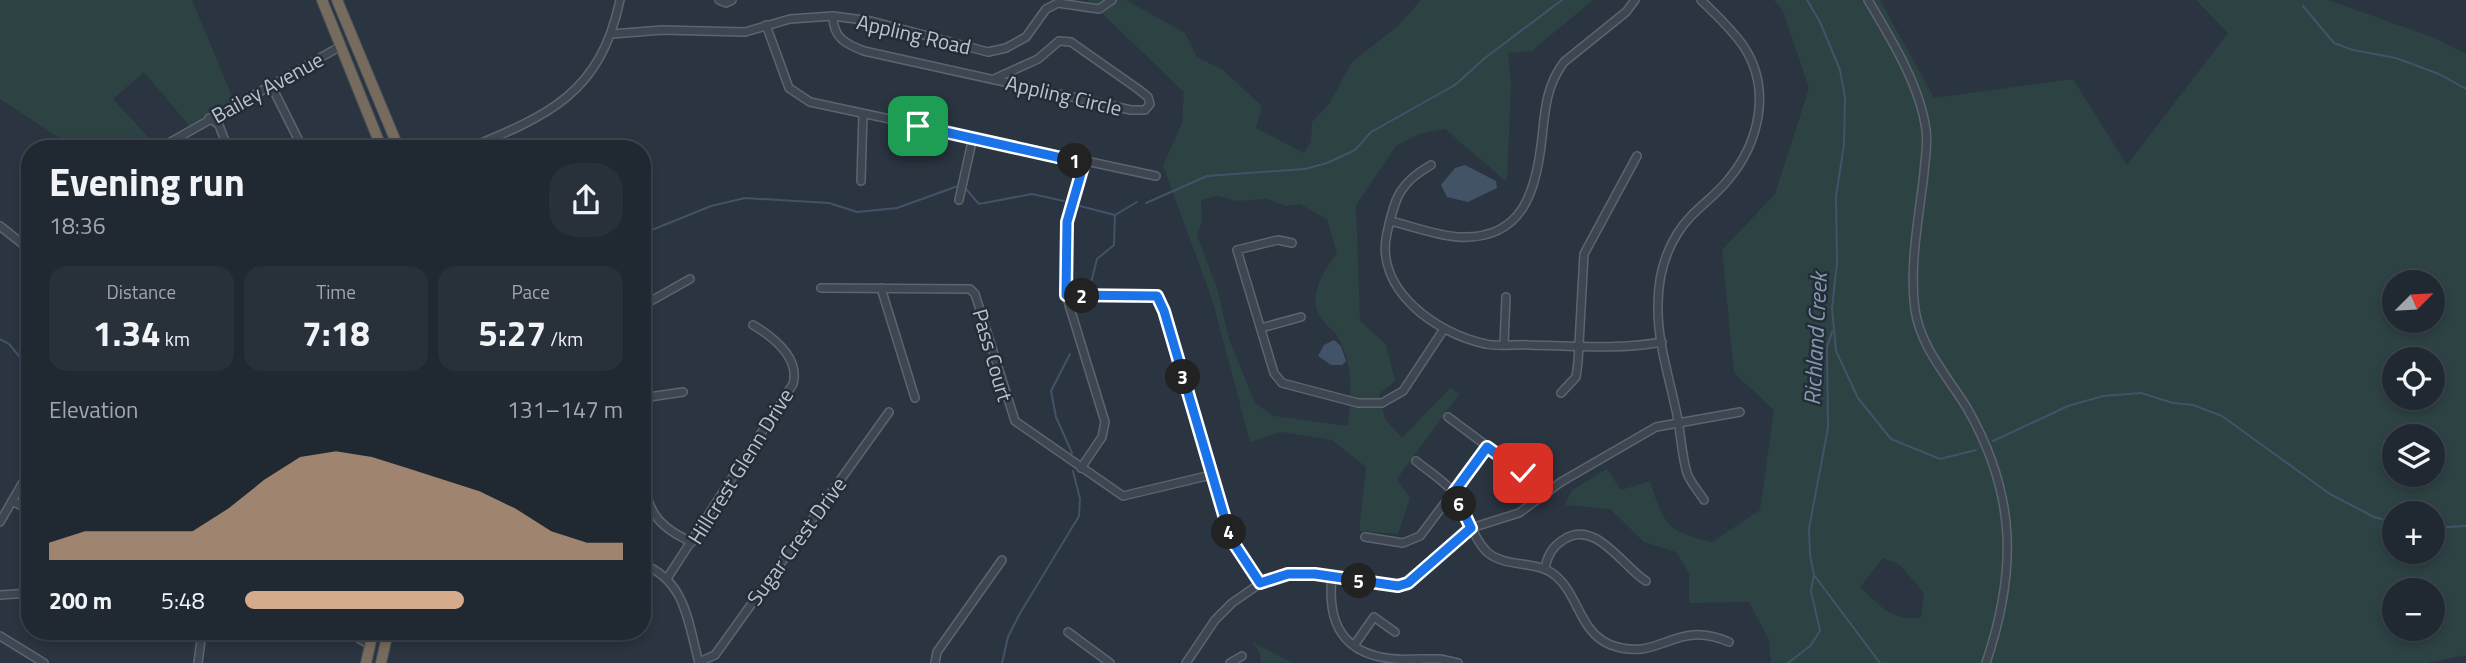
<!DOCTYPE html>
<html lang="en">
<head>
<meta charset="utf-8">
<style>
  :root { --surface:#202831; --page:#283039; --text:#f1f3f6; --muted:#a2a6ab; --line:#3d444d; --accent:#d6ab8b }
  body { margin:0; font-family:"Titillium Web",sans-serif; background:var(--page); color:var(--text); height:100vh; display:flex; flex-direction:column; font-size:26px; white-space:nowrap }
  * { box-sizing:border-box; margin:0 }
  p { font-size:23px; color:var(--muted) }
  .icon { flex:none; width:38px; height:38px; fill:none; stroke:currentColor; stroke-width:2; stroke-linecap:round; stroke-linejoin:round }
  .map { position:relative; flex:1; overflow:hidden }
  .sheet { position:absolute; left:21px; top:140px; width:630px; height:500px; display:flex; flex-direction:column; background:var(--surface); border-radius:28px; box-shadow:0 4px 10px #0003,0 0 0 2px var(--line) }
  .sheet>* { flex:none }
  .needle { width:46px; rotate:66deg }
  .buttons { position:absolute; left:2382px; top:270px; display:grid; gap:14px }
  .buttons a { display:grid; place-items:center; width:63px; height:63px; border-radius:50%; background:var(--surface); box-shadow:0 4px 10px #0003,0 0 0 2px var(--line); font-size:35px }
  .pin { position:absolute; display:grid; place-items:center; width:60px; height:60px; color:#fff; margin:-30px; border-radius:14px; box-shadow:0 4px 10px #0006 }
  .km { position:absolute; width:35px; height:35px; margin:-18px; border-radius:50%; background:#222; color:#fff; font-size:19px; line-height:35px; text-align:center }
  .round { display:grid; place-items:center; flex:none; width:74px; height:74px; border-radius:28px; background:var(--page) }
  .head { display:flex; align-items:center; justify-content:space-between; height:119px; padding:0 28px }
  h1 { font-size:38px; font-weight:700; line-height:52px }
  .stats { display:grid; grid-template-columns:repeat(3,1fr); gap:10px; height:119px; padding:7px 28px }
  .stats div { display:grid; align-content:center; border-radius:18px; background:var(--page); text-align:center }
  .stats b { font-size:35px; font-weight:700 }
  .stats small { font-size:19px; font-weight:400 }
  .stats p { font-size:19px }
  .chart { height:196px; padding:14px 28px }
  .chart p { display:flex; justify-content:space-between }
  .chart svg { width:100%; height:126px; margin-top:7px; fill:var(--accent); opacity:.7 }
  ul { padding:0 28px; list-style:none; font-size:23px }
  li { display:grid; grid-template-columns:112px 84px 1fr; align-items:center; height:52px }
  li i { height:18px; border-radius:9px; background:var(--accent) }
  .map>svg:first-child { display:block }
  .green { fill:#2d4243; fill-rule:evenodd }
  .water { fill:#425368 }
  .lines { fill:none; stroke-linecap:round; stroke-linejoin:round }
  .stream { stroke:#425368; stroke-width:2 }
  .minor-casing { stroke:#5c656f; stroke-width:10 }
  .highway-casing { stroke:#49525c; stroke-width:12 }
  .minor { stroke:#3e4751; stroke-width:7 }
  .highway { stroke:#766b5c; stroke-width:10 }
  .route-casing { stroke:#fff; stroke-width:14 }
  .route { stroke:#1a73e8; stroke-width:9 }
  .labels { text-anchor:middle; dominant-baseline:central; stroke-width:5; stroke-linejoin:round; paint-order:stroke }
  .street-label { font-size:21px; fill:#bbc2cb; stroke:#232c37 }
  .water-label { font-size:23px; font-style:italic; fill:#8698af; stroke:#232c37 }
</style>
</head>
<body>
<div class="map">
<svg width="2466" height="663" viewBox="0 0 2466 663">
  <rect width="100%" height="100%" fill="#2a3541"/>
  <g class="green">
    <polygon points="0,0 192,0 237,108 193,130 144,72 113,99 158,148 76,149 0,99"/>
    <path d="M1088 0H1126L1185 33 1197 57 1223 70 1262 106 1256 128 1304 153 1311 142 1312 122 1329 104 1352 62 1398 26 1421 0H1593L1532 51 1508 53 1511 83 1507 182 1445 129 1419 134 1396 146 1356 205 1360 321 1386 344 1395 381 1379 394 1385 419 1402 438 1450 388 1459 394 1397 479 1410 498 1398 534 1359 531 1366 467 1332 440 1281 432 1250 442 1212 299 1163 166 1182 123 1184 92ZM1217 196 1237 201 1266 199 1287 206 1300 204 1327 219 1337 253C1323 271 1305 299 1323 321 1333 333 1334 327 1342 345 1353 371 1351 399 1348 426L1274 416 1255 403 1229 339 1217 288 1197 235 1202 221 1201 200Z"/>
    <path d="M1774 0H1880L1934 98 2073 79 2127 165 2228 33 2196 0H2328L2435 38 2466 54V655L2426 663H1771L1769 640 1749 602 1689 603V573L1676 552 1644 542 1610 509 1565 505 1572 490 1607 469 1621 490 1650 481C1664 525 1667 532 1712 542L1760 510 1774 410 1734 373 1722 250 1775 194 1809 88 1783 11ZM2394 282H2432V320H2394ZM2394 359H2432V397H2394ZM2394 436H2432V474H2394ZM2394 513H2432V551H2394ZM1883 558 1900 565 1924 593 1921 617C1891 622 1881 606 1860 587ZM2394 590H2432V628H2394Z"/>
    <polygon points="1252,642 1293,663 1261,663 1260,653"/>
  </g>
  <g class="water">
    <polygon points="1465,165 1496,181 1497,188 1468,202 1447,197 1441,185 1455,168"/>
    <polygon points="1334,340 1341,346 1346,361 1342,365 1331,365 1318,356 1324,345"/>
  </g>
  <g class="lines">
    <g class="stream">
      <polyline points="1807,0 1820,22 1840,70 1845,97 1844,145 1836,196 1837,263 1832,308 1836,351 1858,398 1891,439 1940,459 1976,450"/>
      <polyline points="2303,6 2334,43 2353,50 2396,58 2439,74 2466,89"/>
      <polyline points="966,189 979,204 1032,194 1064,201"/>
      <polyline points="1146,203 1207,176 1305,169 1327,163 1355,150 1371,132 1455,85 1485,58 1562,0"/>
      <polyline points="1080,206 1115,215 1137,202"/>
      <polyline points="642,234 711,206 745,198 829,203 857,212 897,208 958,186"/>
      <polyline points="1089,290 1097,259 1114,245 1115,215"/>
      <polyline points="1832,332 1827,347 1828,428 1809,528 1810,555 1814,575 1880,663"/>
      <polyline points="0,339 9,344 30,369"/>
      <polyline points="1070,354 1051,391 1056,417 1072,453"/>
      <polyline points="1993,441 2068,406 2103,396 2141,393 2173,403 2193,405 2222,416 2330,494 2374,517 2394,522"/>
      <polyline points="2432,528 2466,526"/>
      <polyline points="1002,663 1008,637 1019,615 1079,516 1080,499 1073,471"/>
      <polyline points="1788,663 1810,646 1820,631 1811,591 1814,575"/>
    </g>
    <defs>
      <g id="minor">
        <polyline points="719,0 726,3 732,0"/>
        <path d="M1701 0C1716 15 1733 30 1744 47 1772 90 1759 143 1728 180 1712 200 1692 210 1677 234 1664 255 1658 281 1658 305 1657 343 1671 383 1678 420 1681 437 1682 456 1687 473 1690 482 1699 492 1704 500"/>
        <path d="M1868 0C1891 39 1920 85 1926 130 1928 144 1925 159 1924 173 1919 217 1909 266 1915 310 1921 348 1948 377 1967 408 2017 495 2017 571 1986 663"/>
        <path d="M833 16C833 38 846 44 864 51L1131 110H1145L1150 104 1148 97 1138 89 1071 42 1059 41 1038 59 994 79"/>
        <polyline points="766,25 789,88 810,102 1156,176"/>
        <polyline points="612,34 662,30 745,32 790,19 833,16 871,21 988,52 1006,48 1026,37 1046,9 1058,3 1099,9 1112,0"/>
        <polyline points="271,85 303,149"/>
        <polyline points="209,118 219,125 228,149"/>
        <polyline points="158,149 341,46"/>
        <path d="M467 149C549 115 600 94 620 0"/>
        <path d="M1431 165C1399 183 1395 198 1387 233 1374 290 1437 334 1486 344 1499 347 1515 344 1529 345 1573 346 1618 350 1662 342"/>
        <polyline points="861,181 863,114"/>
        <polyline points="959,200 973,137"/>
        <path d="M1390 221C1412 226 1437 236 1459 237 1524 240 1536 190 1542 138 1545 110 1546 86 1564 62L1626 12 1635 0"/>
        <polyline points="0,226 30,250"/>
        <polyline points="1292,243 1278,240 1237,250 1274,373 1282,383 1358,403 1382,403 1403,391 1444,329"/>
        <polyline points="821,288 970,289 975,294 1015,421 1123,496 1211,475"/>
        <polyline points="881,288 915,398"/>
        <polyline points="1066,295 1157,296 1164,311 1231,539 1260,583"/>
        <polyline points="642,306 690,279"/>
        <polyline points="1261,328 1301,317"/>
        <polyline points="1504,344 1506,297"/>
        <polyline points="1561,393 1576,377 1578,362 1584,254 1637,156"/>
        <polyline points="642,398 683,392"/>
        <polyline points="1448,417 1530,478"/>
        <path d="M1416 461C1428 471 1443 480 1453 492 1468 509 1470 535 1487 552 1507 569 1536 559 1556 576 1579 596 1580 633 1611 645 1661 663 1674 618 1729 642"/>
        <polyline points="1081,468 1102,437 1105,422 1066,295 1067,222 1084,163"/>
        <path d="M642 472C647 509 655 526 692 542"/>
        <polyline points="12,501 30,510"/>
        <polyline points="0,522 30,470"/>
        <polyline points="1365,537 1403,543 1420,536 1487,447"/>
        <path d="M642 564C686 580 688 623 699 663"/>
        <path d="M1545 568C1547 557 1553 546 1563 540 1595 518 1622 566 1646 581"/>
        <path d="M668 577 793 384C800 358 773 337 753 325"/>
        <path d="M1332 577C1325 640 1359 663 1419 659V663"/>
        <polyline points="0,595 30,593"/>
        <polyline points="348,632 370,645"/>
        <polyline points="1068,632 1110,663"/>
        <polyline points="0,636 44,663"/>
        <polyline points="1355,644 1374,617 1395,632"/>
        <polyline points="1419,659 1440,659 1458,663"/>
        <polyline points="699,662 715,655 889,412"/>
        <polyline points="198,663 202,632"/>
        <polyline points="935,663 937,652 1002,560"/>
        <polyline points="1186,663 1215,620 1232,603 1265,580 1288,574 1315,574 1398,586 1417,577 1471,528 1519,513 1561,482 1656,427 1740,412"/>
        <polyline points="1230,663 1242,656"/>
      </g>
      <g id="highway">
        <polyline points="322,0 382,149"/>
        <polyline points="337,0 399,149"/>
        <polyline points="366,663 373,632"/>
        <polyline points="381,663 388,632"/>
      </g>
    </defs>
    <use href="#minor" class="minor-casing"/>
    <use href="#highway" class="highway-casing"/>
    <use href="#minor" class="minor"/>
    <use href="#highway" class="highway"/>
  </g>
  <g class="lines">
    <defs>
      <polyline id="route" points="918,126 1084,163 1067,222 1066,295 1157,296 1164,311 1231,539 1260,583 1288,574 1315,574 1398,586 1408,583 1471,528 1454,492 1487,447 1523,473"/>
    </defs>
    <use href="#route" class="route-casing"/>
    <use href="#route" class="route"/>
  </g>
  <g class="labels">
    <g class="street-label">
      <text transform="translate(914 34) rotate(13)">Appling Road</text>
      <text transform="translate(267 87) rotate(-29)">Bailey Avenue</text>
      <text transform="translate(1064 95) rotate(13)">Appling Circle</text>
      <text transform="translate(993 355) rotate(74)">Pass Court</text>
      <text transform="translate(740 466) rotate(-58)">Hillcrest Glenn Drive</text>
      <text transform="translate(796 541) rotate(-54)">Sugar Crest Drive</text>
    </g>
    <g class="water-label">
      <text transform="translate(1815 339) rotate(-87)">Richland Creek</text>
    </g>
  </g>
</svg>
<div class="buttons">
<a><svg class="needle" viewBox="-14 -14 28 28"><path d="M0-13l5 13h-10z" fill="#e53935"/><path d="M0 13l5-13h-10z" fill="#a2a6ab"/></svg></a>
<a><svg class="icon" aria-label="locate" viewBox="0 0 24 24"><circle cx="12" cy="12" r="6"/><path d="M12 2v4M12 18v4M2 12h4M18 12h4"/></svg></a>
<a><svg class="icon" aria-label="layers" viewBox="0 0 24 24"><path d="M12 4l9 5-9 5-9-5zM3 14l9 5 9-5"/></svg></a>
<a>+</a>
<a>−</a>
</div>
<div class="pin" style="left:918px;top:126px;background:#1e9e55"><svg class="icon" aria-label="arrive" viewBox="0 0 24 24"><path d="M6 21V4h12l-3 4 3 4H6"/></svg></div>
<div class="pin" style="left:1523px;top:473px;background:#d93025"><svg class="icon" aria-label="check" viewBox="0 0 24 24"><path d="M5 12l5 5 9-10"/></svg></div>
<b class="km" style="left:1075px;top:161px">1</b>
<b class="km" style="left:1082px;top:296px">2</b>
<b class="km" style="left:1183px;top:377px">3</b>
<b class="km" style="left:1229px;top:532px">4</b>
<b class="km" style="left:1359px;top:581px">5</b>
<b class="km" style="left:1459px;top:504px">6</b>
<section class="sheet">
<div class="head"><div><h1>Evening run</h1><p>18:36</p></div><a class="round"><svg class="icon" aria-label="share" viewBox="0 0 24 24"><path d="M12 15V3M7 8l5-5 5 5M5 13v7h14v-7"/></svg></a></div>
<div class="stats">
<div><p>Distance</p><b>1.34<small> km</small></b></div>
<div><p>Time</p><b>7:18</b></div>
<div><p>Pace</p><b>5:27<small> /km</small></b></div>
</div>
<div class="chart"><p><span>Elevation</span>131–147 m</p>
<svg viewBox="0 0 160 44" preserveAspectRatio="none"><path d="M0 44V38L10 34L20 34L30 34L40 34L50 26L60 16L70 8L80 6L90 8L100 12L110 16L120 20L130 26L140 34L150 38L160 38V44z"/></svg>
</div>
<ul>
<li><b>200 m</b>5:48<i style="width:58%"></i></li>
</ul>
</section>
</div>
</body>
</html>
